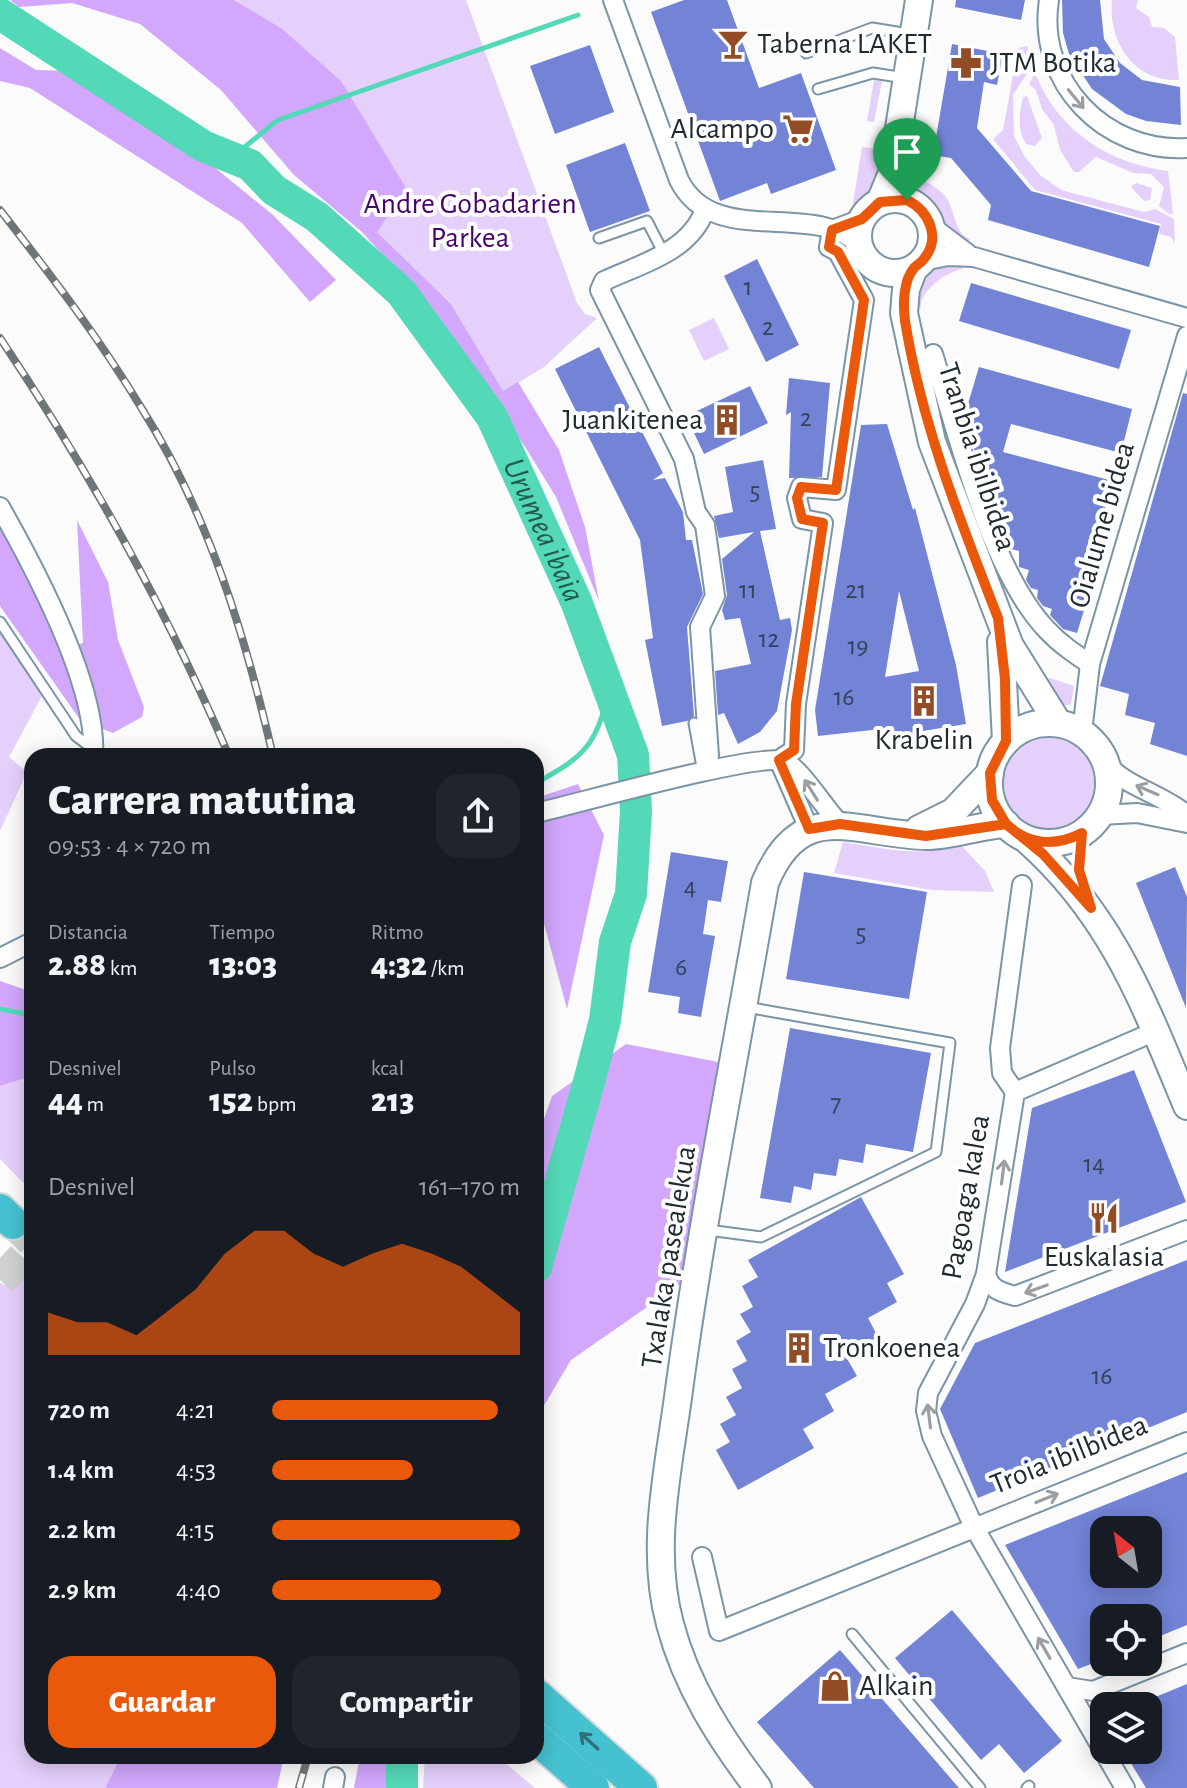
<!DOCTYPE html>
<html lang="es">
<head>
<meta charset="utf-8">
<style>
  :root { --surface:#171b24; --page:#20242c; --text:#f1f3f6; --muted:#9ea1a6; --accent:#ea580c }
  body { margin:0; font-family:"Alegreya Sans",sans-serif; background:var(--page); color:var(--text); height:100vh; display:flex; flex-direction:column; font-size:30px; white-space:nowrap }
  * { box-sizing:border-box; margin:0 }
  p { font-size:26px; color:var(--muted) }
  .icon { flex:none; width:44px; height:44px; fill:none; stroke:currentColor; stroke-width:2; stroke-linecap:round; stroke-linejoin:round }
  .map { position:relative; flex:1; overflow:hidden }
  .drawer { position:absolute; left:24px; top:748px; width:520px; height:1016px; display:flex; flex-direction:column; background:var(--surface); border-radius:24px; box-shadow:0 4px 20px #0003 }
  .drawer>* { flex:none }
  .needle { width:52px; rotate:329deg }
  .controls { position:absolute; left:1090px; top:1516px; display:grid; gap:16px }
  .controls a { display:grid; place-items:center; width:72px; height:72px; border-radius:16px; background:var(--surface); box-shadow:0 4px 20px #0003; font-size:40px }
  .pin { position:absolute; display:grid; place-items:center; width:68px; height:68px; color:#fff; margin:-82px -34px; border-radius:50% 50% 50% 0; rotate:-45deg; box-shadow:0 0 8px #0007 }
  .pin .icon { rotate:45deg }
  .round { display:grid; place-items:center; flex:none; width:84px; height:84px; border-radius:24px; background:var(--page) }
  .overview { display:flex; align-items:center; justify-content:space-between; height:136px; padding:0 24px }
  h1 { font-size:44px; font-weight:800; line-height:60px }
  .figures { display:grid; grid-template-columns:repeat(3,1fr); gap:12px; height:136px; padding:8px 24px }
  .figures div { display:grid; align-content:center }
  .figures b { font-size:34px; font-weight:800 }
  .figures small { font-size:22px; font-weight:400 }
  .figures p { font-size:22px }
  .chart { height:224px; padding:16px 24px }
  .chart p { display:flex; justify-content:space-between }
  .chart svg { width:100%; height:144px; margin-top:8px; fill:var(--accent); opacity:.7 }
  .primary-button { display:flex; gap:16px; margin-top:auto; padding:16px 24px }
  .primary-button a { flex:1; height:92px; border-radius:24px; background:var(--accent); color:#fff; font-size:32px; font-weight:800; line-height:92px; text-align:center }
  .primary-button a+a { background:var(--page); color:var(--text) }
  ul { padding:0 24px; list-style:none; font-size:26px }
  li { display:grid; grid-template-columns:128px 96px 1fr; align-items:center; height:60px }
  li i { height:20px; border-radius:10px; background:var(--accent) }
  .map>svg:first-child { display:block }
  .green { fill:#e5d0fb }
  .forest { fill:#d2a7fc }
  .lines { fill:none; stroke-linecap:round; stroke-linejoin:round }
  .stream { stroke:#54d9b8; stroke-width:5 }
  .river { stroke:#54d9b8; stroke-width:32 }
  .building { fill:#7384d7; fill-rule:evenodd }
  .highway-tunnel { stroke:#cfd1d3; stroke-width:32; stroke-dasharray:32 16; stroke-linecap:butt }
  .lane-casing { stroke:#7b94a6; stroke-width:13 }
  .street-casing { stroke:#7b94a6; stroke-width:22 }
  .secondary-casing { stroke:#7b94a6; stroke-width:30 }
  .highway-casing { stroke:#d7d9da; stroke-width:36 }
  .lane { stroke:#fff; stroke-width:9 }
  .street { stroke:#fff; stroke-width:18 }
  .secondary { stroke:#fff; stroke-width:26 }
  .highway { stroke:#46c1d0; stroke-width:32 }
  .rail-casing { stroke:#6f767a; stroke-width:8 }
  .rail { stroke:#fff; stroke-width:5; stroke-dasharray:15; stroke-linecap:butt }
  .oneway { stroke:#9b9fa2 }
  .oneway2 { stroke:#316e79 }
  .route-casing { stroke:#fff; stroke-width:16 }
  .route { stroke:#ea580c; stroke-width:10 }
  .labels { text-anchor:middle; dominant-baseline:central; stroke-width:8; stroke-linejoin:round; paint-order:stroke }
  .number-label { font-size:26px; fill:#35405a }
  .poi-label { font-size:30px; fill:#202a31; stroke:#fff; text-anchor:start }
  .park-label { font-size:30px; fill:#46046d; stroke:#fff }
  .street-label { font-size:30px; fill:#202a31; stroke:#fff }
  .water-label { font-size:32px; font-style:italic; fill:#245a4c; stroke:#fff }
</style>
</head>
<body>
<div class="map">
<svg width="1187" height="1788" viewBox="0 0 1187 1788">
  <rect width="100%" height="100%" fill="#fbfbfb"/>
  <g class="green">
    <polygon points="234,0 466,0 577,303 585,314 597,318 544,367 503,392 451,304 377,232 281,28"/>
    <path d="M1112 0H1138L1136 8 1149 17 1152 27 1164 28 1175 37 1179 80C1133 82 1108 41 1112 0Z"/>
    <polygon points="1027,46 1032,66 1013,95 1014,136 1025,157 1040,175 1061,190 1144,212 1155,209 1174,219 1175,244 1171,237 1159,234 1161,224 1035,190 993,139 1003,130 1018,48"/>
    <path d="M1035 73C1058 131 1108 163 1168 171L1173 214H1169L1159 206 1164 187 1151 174 1133 173 1096 157 1079 172H1074L1060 150 1054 125 1042 109 1036 90 1029 84Z"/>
    <polygon points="874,80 882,81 874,122 867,121"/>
    <path d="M1027 96 1042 138 1035 146 1026 144C1017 130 1019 113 1023 97Z"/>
    <path d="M862 147 881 149C880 182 873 192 851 216Z"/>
    <path d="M902 154 909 155C908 178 933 181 945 196 956 210 953 233 970 239L968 246 942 225 928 200 906 180Z"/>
    <polygon points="1136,183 1152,188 1150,200 1144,201 1131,187"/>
    <path d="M964 263 962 269C947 272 920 290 921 307L913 309 921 277 945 264Z"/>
    <polygon points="714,318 729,349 704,361 689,330"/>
    <polygon points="0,632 43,694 9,757 27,772 0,831"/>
    <polygon points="1050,678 1074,686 1071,704 1061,707 1042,685"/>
    <circle cx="1049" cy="783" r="45"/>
    <path d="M843 842C883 848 920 859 959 843L985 871 994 892 932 890 834 873Z"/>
    <polygon points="32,1076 32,1192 0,1159 0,1086"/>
    <polygon points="32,1253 32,1756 121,1756 105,1788 0,1788 0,1283 5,1285"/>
    <polygon points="425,1756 497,1756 535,1788 423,1788"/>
  </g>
  <g class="forest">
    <polygon points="10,0 234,0 281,28 341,81 406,188 377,232 451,304 503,391 518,382 559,450 585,527 599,601 556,497 527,450 438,317 362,232 294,175 221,90 140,24 72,3 19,7"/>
    <polygon points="0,48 36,70 73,71 197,153 273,215 336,280 310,302 242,223 30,88 0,81"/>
    <polygon points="0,518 29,566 60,650 83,643 77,520 108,582 118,640 144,707 142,717 113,733 81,721 0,606"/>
    <polygon points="578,784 604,835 567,1009 536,894 536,798"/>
    <polygon points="0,981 32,992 32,1076 0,1086"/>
    <polygon points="626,1044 718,1062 686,1280 571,1360 536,1419 536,1142 552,1096"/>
    <polygon points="121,1756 284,1756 277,1788 105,1788"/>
    <polygon points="360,1756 388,1756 388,1788 354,1788"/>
  </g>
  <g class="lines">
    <g class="stream">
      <polyline points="231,158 278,120 578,15"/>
      <path d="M536 783C587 755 596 745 610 687"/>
      <polyline points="0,1009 32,1015"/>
    </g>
    <g class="river">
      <path id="s1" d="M0 14 203 146 250 165 274 190 317 217 401 292 492 417 576 601 633 755 636 811 631 894 615 942 605 1020 589 1082 536 1267"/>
      <polyline points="402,1788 402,1756"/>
    </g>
  </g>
  <g class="building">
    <polygon points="684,0 727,0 759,88 801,73 836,170 771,194 767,183 720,201 651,12"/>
    <polygon points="956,0 1025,0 1021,20 955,7"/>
    <polygon points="1062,0 1100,0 1104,39 1120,63 1142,80 1180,87 1181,125 1146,121 1126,114 1092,89 1069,54 1063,33"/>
    <polygon points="952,44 1003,54 997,85 984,82 977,128 1031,191 1160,226 1149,267 988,220 991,205 951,158 933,155"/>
    <polygon points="590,45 614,112 555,134 530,66"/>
    <polygon points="625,143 650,211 590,232 566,165"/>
    <polygon points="757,259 799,345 766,362 724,276"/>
    <polygon points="971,283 1131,330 1119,369 959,321"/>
    <polygon points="599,347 663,473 653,480 665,478 683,512 686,540 692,540 703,594 687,627 694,716 687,721 662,726 645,640 653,638 640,540 555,369"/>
    <polygon points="979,367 1132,409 1121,453 1011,424 1003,452 1113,481 1102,519 1111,522 1077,633 1063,629 1050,615 1052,609 1043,606 1037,598 1038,590 1031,588 1026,580 1029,570 1019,567 1019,551 1011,549 1006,539 1009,529 1001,526 998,508 989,495 964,417"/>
    <polygon points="789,378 830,383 822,477 789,478 791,412 786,415"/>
    <polygon points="750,386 768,423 704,454 686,416"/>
    <polygon points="1183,393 1187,394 1187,756 1150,744 1155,723 1125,715 1129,694 1100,686"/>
    <path d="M887 424 913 510 915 508 956 665 966 724 892 736 890 728 818 736 815 710 861 425ZM899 591 919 671 885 677Z"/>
    <polygon points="763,460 776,529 760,531 780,620 790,618 792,630 777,711 760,732 738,744 724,713 718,715 715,671 751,664 740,618 725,620 722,610 727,595 722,559 754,532 719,538 714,516 733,512 725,467"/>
    <polygon points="671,852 728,861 721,902 708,900 703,934 715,936 701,1017 678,1013 680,997 648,992"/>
    <polygon points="1175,867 1187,897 1186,1008 1136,883"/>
    <polygon points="804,872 927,892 909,999 786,979"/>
    <polygon points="790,1028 931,1053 913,1152 866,1144 863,1163 839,1159 836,1176 814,1173 811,1190 794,1186 791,1203 760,1198"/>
    <polygon points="1134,1070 1186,1202 1005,1272 1032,1108"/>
    <polygon points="861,1197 904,1274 887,1283 897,1302 868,1318 878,1337 845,1355 857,1376 825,1394 834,1411 803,1429 814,1448 738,1490 716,1450 730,1442 720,1424 736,1415 726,1397 742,1388 732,1369 747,1361 736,1341 751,1332 740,1314 753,1307 742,1286 758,1277 748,1260"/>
    <polygon points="1187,1260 1187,1412 978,1498 940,1409 975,1343"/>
    <path d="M1187 1472V1625L1148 1641V1618H1104V1659L1078 1669 1005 1545ZM1104 1530H1148V1574H1104Z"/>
    <polygon points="952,1610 1062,1741 1024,1773 999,1744 981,1760 895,1658"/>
    <polygon points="840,1650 959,1788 814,1788 757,1722"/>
    <polygon points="1187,1684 1187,1788 1146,1788 1123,1750 1148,1750 1148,1700"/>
  </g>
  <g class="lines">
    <g class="highway-tunnel">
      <polyline points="13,1223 32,1241"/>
      <polyline points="0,1258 32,1288"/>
    </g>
    <defs>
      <g id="lane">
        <polyline points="806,53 872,28 909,34"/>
        <polyline points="818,89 873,73 905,78"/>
        <polyline points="599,238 647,221 664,254"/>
        <polyline points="0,622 76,736 92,748"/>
        <polyline points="694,723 703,773"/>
        <polyline points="708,1230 761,1237 936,1152 950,1043 746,1007"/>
        <polyline points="852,1634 980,1788"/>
        <polyline points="1027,1788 1029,1786"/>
      </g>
      <g id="street">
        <path d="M613 0 679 180C713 249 811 200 859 244"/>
        <path d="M1049 0C1036 82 1105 153 1187 148"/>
        <path d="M705 210C689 252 643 263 604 281L600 290 684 459 696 512 705 525 715 596 700 627 709 756"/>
        <polyline points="931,226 968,254"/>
        <polyline points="832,230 862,219"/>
        <polyline points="923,261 948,256 974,257 1187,318"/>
        <path d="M933 354C957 432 991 572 1047 630 1060 644 1075 654 1090 664"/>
        <path d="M0 507C34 567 98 687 93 756"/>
        <polyline points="1082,732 1090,664 1187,336"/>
        <polyline points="779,760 794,750 796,704 823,523 802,519 797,498 801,487 836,490 864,300 838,252 829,247 832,230"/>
        <polyline points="779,760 809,829"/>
        <path d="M1107 765C1129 788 1162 794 1187 815"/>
        <path d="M536 813C576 804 755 753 783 761 798 765 826 810 840 824"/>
        <polyline points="1100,815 1137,813 1187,823"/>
        <polyline points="0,958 32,942"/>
        <polyline points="1015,1092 1002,1073 1000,1048 1022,885"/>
        <path d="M986 1274C990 1289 1000 1292 1015 1296L1187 1230"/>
        <polyline points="702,1557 719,1631 1187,1442"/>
        <polyline points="1067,1687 1093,1691 1187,1653"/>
        <polyline points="333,1788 335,1777"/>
        <polyline points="1125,1788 974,1527 932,1436 926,1411 928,1393 975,1304 986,1274 1015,1092 1156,1031"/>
      </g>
      <g id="secondary">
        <circle cx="895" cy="236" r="37"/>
        <polyline points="880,202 892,173 919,0"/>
        <polyline points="914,268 906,289 904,313 932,442 1010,646 1058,723"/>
        <polyline points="1001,642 1006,741"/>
        <circle cx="1049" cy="783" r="60"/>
        <polyline points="919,829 953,812 990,773"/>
        <path d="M1026 839C1112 915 1144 1003 1187 1106"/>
        <path d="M758 1788C720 1738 686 1685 670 1624 649 1547 669 1467 679 1390 702 1220 736 1051 765 883 801 795 856 835 927 836 953 836 979 825 1006 824"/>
      </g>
      <g id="highway">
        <polyline points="0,1210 13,1223"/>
        <polyline points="536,1695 641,1788"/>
        <polyline points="536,1738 593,1788"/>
      </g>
    </defs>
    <use href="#lane" class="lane-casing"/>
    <use href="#street" class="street-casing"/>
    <use href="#secondary" class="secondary-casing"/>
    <use href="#highway" class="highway-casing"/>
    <use href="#lane" class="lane"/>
    <use href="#street" class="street"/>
    <use href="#secondary" class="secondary"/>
    <use href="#highway" class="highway"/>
    <defs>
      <g id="rail">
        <path d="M0 210C50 274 100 339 142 409 209 515 245 635 273 756"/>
        <path d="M0 338C89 471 166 608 229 756"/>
        <polyline points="299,1788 308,1756"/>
      </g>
    </defs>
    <use href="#rail" class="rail-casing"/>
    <use href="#rail" class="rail"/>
  </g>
  <defs><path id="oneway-shaft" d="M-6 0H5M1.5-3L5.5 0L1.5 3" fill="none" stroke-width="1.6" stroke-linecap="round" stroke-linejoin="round" transform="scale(2)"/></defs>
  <g class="oneway">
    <use href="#oneway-shaft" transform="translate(1076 99) rotate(51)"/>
    <use href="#oneway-shaft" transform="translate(811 790) rotate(-122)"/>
    <use href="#oneway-shaft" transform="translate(1147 790) rotate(-157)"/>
    <use href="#oneway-shaft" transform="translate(1003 1172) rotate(-83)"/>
    <use href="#oneway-shaft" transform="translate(1036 1289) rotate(160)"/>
    <use href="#oneway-shaft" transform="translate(929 1416) rotate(-97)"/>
    <use href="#oneway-shaft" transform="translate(1047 1498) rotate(-22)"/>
    <use href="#oneway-shaft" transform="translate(1044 1648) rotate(-120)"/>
  </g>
  <use class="oneway2" href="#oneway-shaft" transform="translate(589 1741) rotate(-138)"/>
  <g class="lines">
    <defs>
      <path id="route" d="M907 200 880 202 862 219 832 230 829 247 838 252 864 300 836 490 801 487 797 498 802 519 823 523 796 704 794 750 779 760 809 829 840 824 926 836 1006 824C1028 845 1055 847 1082 833L1079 870 1091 908 1043 854 1006 824 992 800 990 773 1006 741 1005 679 998 618C960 520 922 425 905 321 903 305 903 281 914 268 916 265 921 263 923 260 942 238 929 211 907 200"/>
    </defs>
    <use href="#route" class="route-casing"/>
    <use href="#route" class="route"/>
  </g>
  <defs>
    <symbol id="bar-bare" viewBox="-9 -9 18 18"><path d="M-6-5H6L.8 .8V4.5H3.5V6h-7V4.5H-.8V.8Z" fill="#924c26" stroke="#fff" stroke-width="2.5" paint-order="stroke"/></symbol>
    <symbol id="pharmacy-bare" viewBox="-9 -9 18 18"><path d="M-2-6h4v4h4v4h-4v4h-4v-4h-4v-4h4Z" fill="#924c26" stroke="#fff" stroke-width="2.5" paint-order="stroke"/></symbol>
    <symbol id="supermarket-bare" viewBox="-9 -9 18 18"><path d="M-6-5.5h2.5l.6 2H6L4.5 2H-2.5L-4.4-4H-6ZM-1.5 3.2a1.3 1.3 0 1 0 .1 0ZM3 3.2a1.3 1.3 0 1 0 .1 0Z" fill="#924c26" stroke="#fff" stroke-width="2.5" paint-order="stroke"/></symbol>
    <symbol id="building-bare" viewBox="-9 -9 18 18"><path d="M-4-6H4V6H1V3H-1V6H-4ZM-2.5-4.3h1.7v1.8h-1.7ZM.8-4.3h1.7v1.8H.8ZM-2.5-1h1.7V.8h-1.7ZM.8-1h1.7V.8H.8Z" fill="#924c26" stroke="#fff" stroke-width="2.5" paint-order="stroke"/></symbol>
    <symbol id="restaurant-bare" viewBox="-9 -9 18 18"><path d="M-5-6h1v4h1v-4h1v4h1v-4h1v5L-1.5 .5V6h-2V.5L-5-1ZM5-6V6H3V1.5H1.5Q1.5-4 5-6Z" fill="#924c26" stroke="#fff" stroke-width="2.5" paint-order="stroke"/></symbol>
    <symbol id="shop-bare" viewBox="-9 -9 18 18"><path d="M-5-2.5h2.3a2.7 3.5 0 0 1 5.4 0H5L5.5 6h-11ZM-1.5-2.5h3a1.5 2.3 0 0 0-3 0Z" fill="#924c26" stroke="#fff" stroke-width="2.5" paint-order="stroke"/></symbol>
  </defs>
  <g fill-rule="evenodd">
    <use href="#bar-bare" x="711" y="22" width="44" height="44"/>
    <use href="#pharmacy-bare" x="944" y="41" width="44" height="44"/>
    <use href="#supermarket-bare" x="776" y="107" width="44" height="44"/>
    <use href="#building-bare" x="705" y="398" width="44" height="44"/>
    <use href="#building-bare" x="902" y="679" width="44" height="44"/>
    <use href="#restaurant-bare" x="1082" y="1196" width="44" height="44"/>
    <use href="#building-bare" x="777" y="1326" width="44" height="44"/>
    <use href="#shop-bare" x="813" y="1664" width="44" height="44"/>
  </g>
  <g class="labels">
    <g class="number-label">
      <text x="748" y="287">1</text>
      <text x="768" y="327">2</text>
      <text x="806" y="418">2</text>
      <text x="755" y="491">5</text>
      <text x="748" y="590">11</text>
      <text x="856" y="590">21</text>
      <text x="769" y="639">12</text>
      <text x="858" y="646">19</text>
      <text x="844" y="697">16</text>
      <text x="690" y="887">4</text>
      <text x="861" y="933">5</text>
      <text x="681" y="967">6</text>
      <text x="836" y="1103">7</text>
      <text x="1094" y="1164">14</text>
      <text x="1102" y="1376">16</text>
    </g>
    <g class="poi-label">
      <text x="757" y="44">Taberna LAKET</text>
      <text x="990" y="63">JTM Botika</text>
      <text x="774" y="129" text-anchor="end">Alcampo</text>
      <text x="703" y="420" text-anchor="end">Juankitenea</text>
      <text x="924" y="740" text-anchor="middle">Krabelin</text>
      <text x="1104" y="1257" text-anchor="middle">Euskalasia</text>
      <text x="823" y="1348">Tronkoenea</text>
      <text x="859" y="1686">Alkain</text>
    </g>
    <g class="park-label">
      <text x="470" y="204">Andre Gobadarien<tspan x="470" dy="34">Parkea</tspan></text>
    </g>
    <g class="street-label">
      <text transform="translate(977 457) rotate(72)">Tranbia ibilbidea</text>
      <text transform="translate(1102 525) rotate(-74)">Oialume bidea</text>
      <text transform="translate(966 1197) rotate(-80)">Pagoaga kalea</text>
      <text transform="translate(669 1257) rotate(-81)">Txalaka pasealekua</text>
      <text transform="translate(1069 1455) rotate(-22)">Troia ibilbidea</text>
    </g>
    <g class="water-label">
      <text stroke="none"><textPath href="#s1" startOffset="770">Urumea ibaia</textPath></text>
    </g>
  </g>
</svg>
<div class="controls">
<a><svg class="needle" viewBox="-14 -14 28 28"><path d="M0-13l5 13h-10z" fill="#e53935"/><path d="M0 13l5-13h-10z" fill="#9ea1a6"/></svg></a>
<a><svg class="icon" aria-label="locate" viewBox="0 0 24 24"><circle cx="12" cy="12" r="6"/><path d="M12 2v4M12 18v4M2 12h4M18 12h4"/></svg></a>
<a><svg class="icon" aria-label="layers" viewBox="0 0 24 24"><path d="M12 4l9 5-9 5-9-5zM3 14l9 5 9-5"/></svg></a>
</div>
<div class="pin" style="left:907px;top:200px;background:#1e9e55"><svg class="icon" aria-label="arrive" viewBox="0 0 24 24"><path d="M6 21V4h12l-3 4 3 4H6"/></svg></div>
<section class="drawer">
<div class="overview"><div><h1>Carrera matutina</h1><p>09:53 · 4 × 720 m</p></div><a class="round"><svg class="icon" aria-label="share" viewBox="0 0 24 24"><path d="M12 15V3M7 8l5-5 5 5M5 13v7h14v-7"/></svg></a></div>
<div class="figures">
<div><p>Distancia</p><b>2.88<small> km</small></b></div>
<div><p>Tiempo</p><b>13:03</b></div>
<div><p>Ritmo</p><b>4:32<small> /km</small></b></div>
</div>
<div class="figures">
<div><p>Desnivel</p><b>44<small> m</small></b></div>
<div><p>Pulso</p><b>152<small> bpm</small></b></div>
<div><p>kcal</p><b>213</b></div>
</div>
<div class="chart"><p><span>Desnivel</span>161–170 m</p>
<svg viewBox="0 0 160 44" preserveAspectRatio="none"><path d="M0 44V31L10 34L20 34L30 38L40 31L50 24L60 13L70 6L80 6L90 13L100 17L110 13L120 10L130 13L140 17L150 24L160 31V44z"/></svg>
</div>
<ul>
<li><b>720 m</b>4:21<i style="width:91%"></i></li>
<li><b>1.4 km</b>4:53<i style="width:57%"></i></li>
<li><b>2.2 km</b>4:15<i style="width:100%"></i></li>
<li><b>2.9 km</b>4:40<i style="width:68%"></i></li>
</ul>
<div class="primary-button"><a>Guardar</a><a>Compartir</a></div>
</section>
</div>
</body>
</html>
